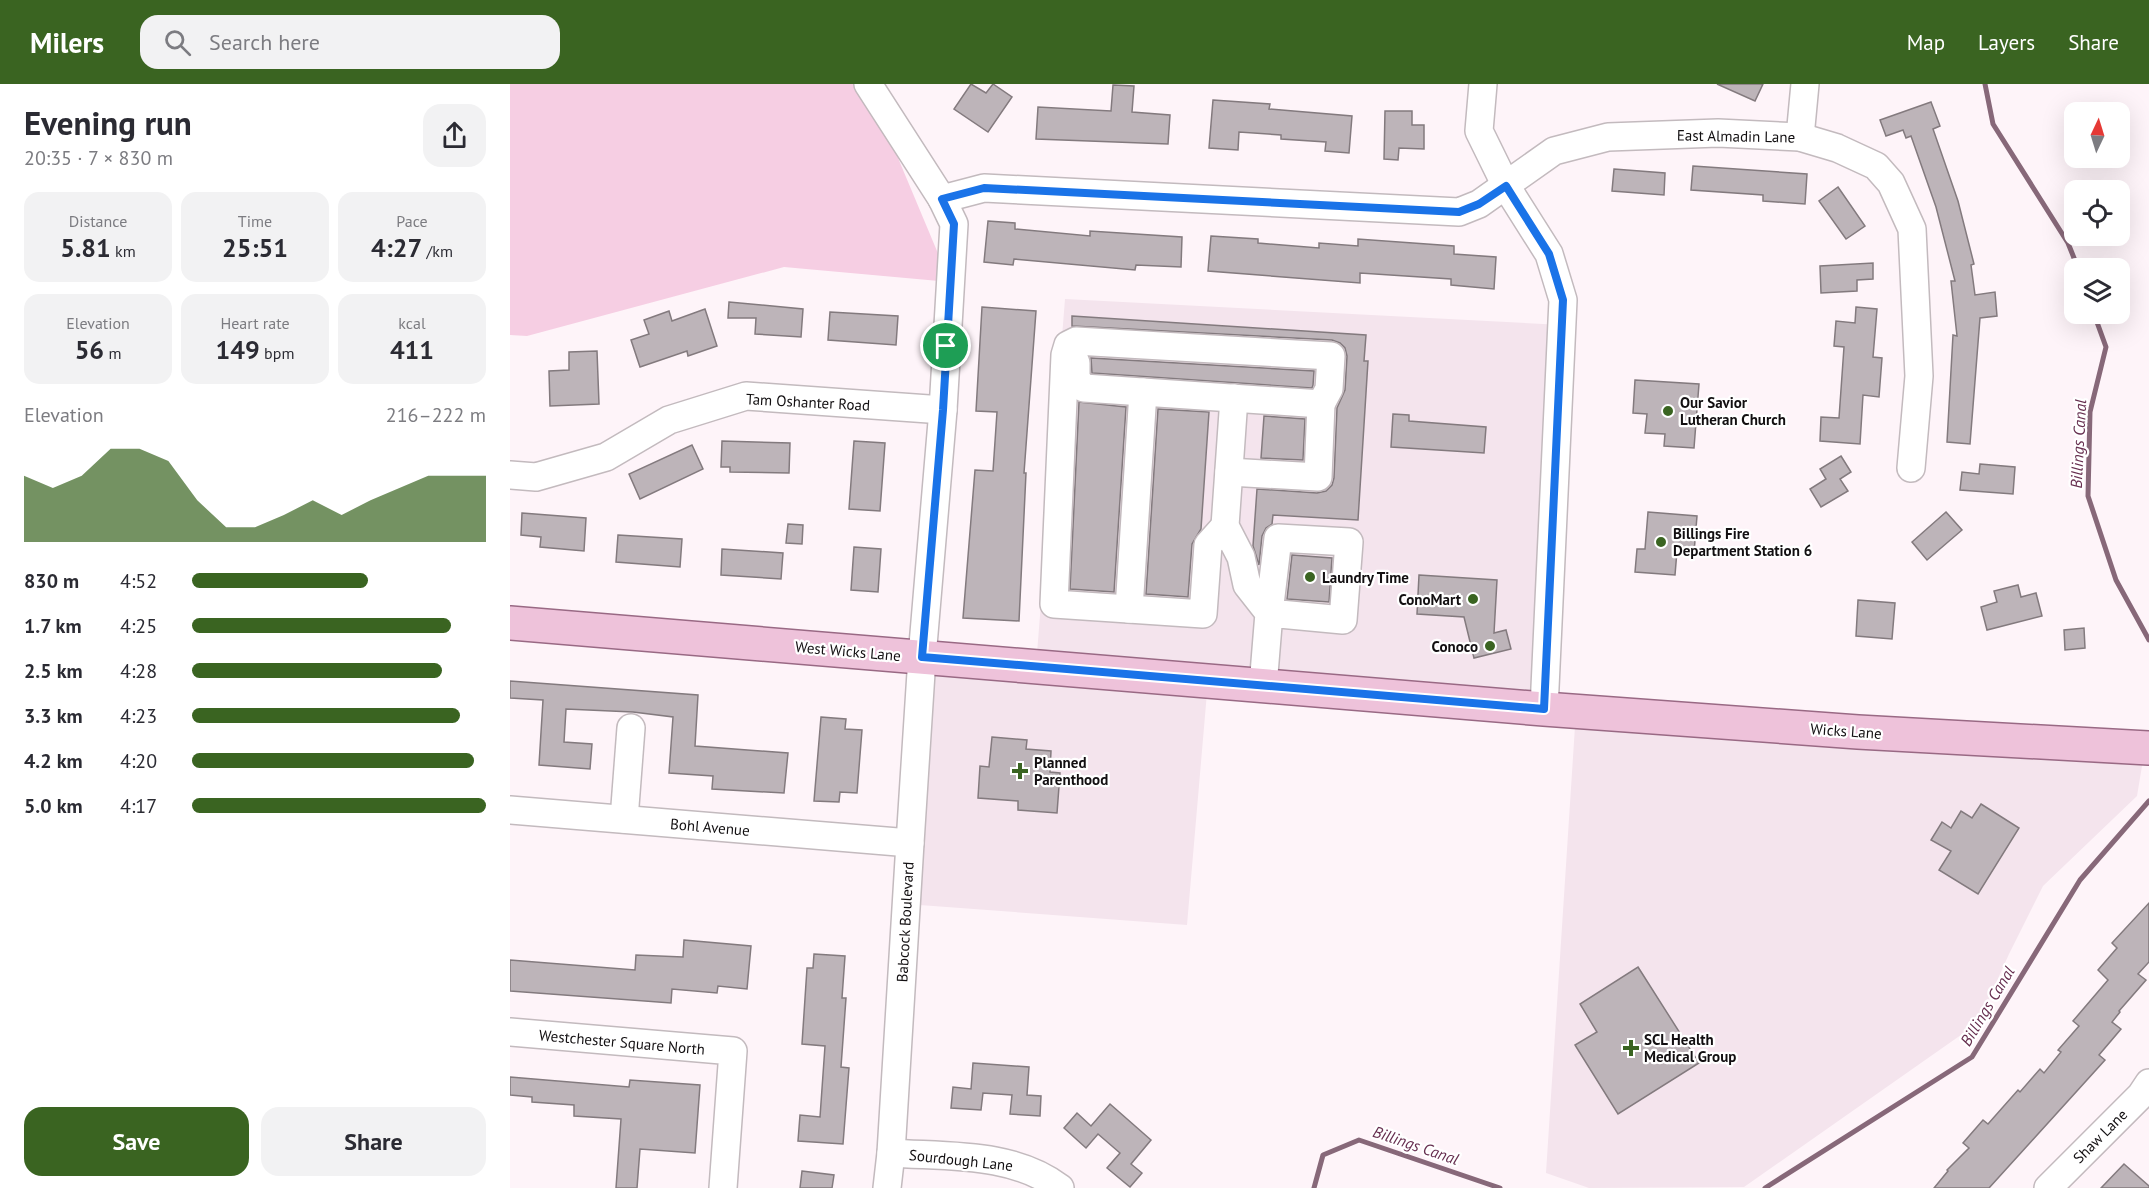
<!DOCTYPE html>
<html lang="en">
<head>
<meta charset="utf-8">
<style>
  :root { --surface:#fff; --page:#f2f2f3; --text:#2b2b33; --muted:#7c7c81; --accent:#3a6421 }
  body { margin:0; font-family:"PT Sans",sans-serif; background:var(--page); color:var(--text); height:100vh; display:flex; flex-direction:column; font-size:22px; white-space:nowrap }
  * { box-sizing:border-box; margin:0 }
  p { font-size:20px; color:var(--muted) }
  .icon { flex:none; width:33px; height:33px; fill:none; stroke:currentColor; stroke-width:2; stroke-linecap:round; stroke-linejoin:round }
  .map { position:relative; flex:1; overflow:hidden }
  .drawer { display:flex; flex-direction:column; background:var(--surface); width:510px }
  .drawer>* { flex:none }
  .needle { width:39px; rotate:4deg }
  .buttons { position:absolute; left:1554px; top:18px; display:grid; gap:12px }
  .buttons a { display:grid; place-items:center; width:66px; height:66px; border-radius:12px; background:var(--surface); box-shadow:0 6px 24px #0002; font-size:30px }
  .pin { position:absolute; display:grid; place-items:center; width:51px; height:51px; color:#fff; margin:-26px; border:3px solid #fff; border-radius:50%; box-shadow:0 2px 6px #0007 }
  .round { display:grid; place-items:center; flex:none; width:63px; height:63px; border-radius:18px; background:var(--page) }
  .overview { display:flex; align-items:center; justify-content:space-between; height:102px; padding:0 24px }
  h1 { font-size:33px; font-weight:700; line-height:45px }
  .metrics { display:grid; grid-template-columns:repeat(3,1fr); gap:9px; height:102px; padding:6px 24px }
  .metrics div { display:grid; align-content:center; border-radius:15px; background:var(--page); text-align:center }
  .metrics b { font-size:26px; font-weight:700 }
  .metrics small { font-size:16px; font-weight:400 }
  .metrics p { font-size:16px }
  .chart { height:168px; padding:12px 24px }
  .chart p { display:flex; justify-content:space-between }
  .chart svg { width:100%; height:108px; margin-top:6px; fill:var(--accent); opacity:.7 }
  .button { display:flex; gap:12px; margin-top:auto; padding:12px 24px }
  .button a { flex:1; height:69px; border-radius:18px; background:var(--accent); color:#fff; font-size:24px; font-weight:700; line-height:69px; text-align:center }
  .button a+a { background:var(--page); color:var(--text) }
  ul { padding:0 24px; list-style:none; font-size:20px }
  li { display:grid; grid-template-columns:96px 72px 1fr; align-items:center; height:45px }
  li i { height:15px; border-radius:8px; background:var(--accent) }
  header { display:flex; align-items:center; gap:36px; box-sizing:border-box; height:84px; padding:0 30px; background:var(--accent); color:#fff }
  header strong { font-size:28px }
  nav { display:flex; gap:33px; margin-inline-start:auto; font-size:21px }
  .search { width:420px; height:54px; background:var(--page); display:flex; align-items:center; gap:15px; box-sizing:border-box; padding:0 21px; border-radius:18px; color:var(--muted); font-size:22px }
  main { display:flex; flex:1; min-height:0 }
  .map>svg:first-child { display:block }
  .built { fill:#f4e4ed }
  .green { fill:#f6cee3 }
  .lines { fill:none; stroke-linecap:round; stroke-linejoin:round }
  .stream { stroke:#876879; stroke-width:5 }
  .building { fill:#bdb4b9; stroke:#837a7e; stroke-width:1.5 }
  .minor-casing { stroke:#c3babe; stroke-width:30 }
  .major-casing { stroke:#996984; stroke-width:36 }
  .minor { stroke:#fff; stroke-width:27 }
  .major { stroke:#eec2da; stroke-width:33 }
  .route-casing { stroke:#fff; stroke-width:12 }
  .route { stroke:#1a73e8; stroke-width:8 }
  .poi-dot { fill:#3a6421; stroke:#fff; stroke-width:2 }
  .labels { text-anchor:middle; dominant-baseline:central; stroke-width:4.5; stroke-linejoin:round; paint-order:stroke }
  .street-label { font-size:15px; fill:#120f11; stroke:#fff }
  .poi-label { font-size:15px; font-weight:bold; fill:#120f11; stroke:#fff; text-anchor:start }
  .water-label { font-size:16px; font-style:italic; fill:#662e4f; stroke:#fff }
</style>
</head>
<body>
<header>
<strong>Milers</strong>
<div class="search"><svg class="icon" aria-label="search" viewBox="0 0 24 24"><circle cx="10" cy="10" r="6"/><path d="M15 15l6 6"/></svg>Search here</div>
<nav><a>Map</a><a>Layers</a><a>Share</a></nav>
</header>
<main>
<section class="drawer">
<div class="overview"><div><h1>Evening run</h1><p>20:35 · 7 × 830 m</p></div><a class="round"><svg class="icon" aria-label="share" viewBox="0 0 24 24"><path d="M12 15V3M7 8l5-5 5 5M5 13v7h14v-7"/></svg></a></div>
<div class="metrics">
<div><p>Distance</p><b>5.81<small> km</small></b></div>
<div><p>Time</p><b>25:51</b></div>
<div><p>Pace</p><b>4:27<small> /km</small></b></div>
</div>
<div class="metrics">
<div><p>Elevation</p><b>56<small> m</small></b></div>
<div><p>Heart rate</p><b>149<small> bpm</small></b></div>
<div><p>kcal</p><b>411</b></div>
</div>
<div class="chart"><p><span>Elevation</span>216–222 m</p>
<svg viewBox="0 0 160 44" preserveAspectRatio="none"><path d="M0 44V17L10 22L20 17L30 6L40 6L50 11L60 27L70 38L80 38L90 33L100 27L110 33L120 27L130 22L140 17L150 17L160 17V44z"/></svg>
</div>
<ul>
<li><b>830 m</b>4:52<i style="width:60%"></i></li>
<li><b>1.7 km</b>4:25<i style="width:88%"></i></li>
<li><b>2.5 km</b>4:28<i style="width:85%"></i></li>
<li><b>3.3 km</b>4:23<i style="width:91%"></i></li>
<li><b>4.2 km</b>4:20<i style="width:96%"></i></li>
<li><b>5.0 km</b>4:17<i style="width:100%"></i></li>
</ul>
<div class="button"><a>Save</a><a>Share</a></div>
</section>
<div class="map">
<svg width="1639" height="1104" viewBox="0 0 1639 1104">
  <rect width="100%" height="100%" fill="#fef4f9"/>
  <g class="built">
    <polygon points="555,215 1052,241 1034,625 698,597 677,841 396,820 412,573 526,582"/>
    <polygon points="1066,627 1635,664 1627,712 1533,802 1499,870 1468,939 1234,1103 1079,1104 1036,1089"/>
  </g>
  <polygon class="green" points="0,0 357,0 440,198 274,183 17,252 0,251"/>
  <g class="lines">
    <g class="stream">
      <polyline points="1475,0 1483,40 1558,159 1568,184"/>
      <polyline points="1584,230 1596,263 1580,328 1578,412 1606,496 1639,556"/>
      <polyline points="804,1104 813,1071 849,1056 990,1104"/>
      <polyline points="1255,1104 1462,973 1570,796 1639,717"/>
    </g>
  </g>
  <g class="building">
    <polygon points="461,0 476,9 483,0 502,13 478,48 444,25"/>
    <polygon points="1207,0 1253,0 1245,17"/>
    <polygon points="603,1 624,2 622,28 660,31 658,60 526,55 528,23 601,27"/>
    <polygon points="703,16 760,20 759,25 842,32 839,69 815,67 816,58 771,55 771,51 729,48 728,66 699,64"/>
    <polygon points="1421,18 1430,42 1423,45 1448,117 1464,180 1461,181 1465,211 1485,208 1487,232 1470,234 1460,360 1437,358 1443,251 1447,252 1441,197 1445,197 1426,123 1401,52 1396,54 1393,46 1376,52 1370,36"/>
    <polygon points="875,27 902,27 902,41 914,41 914,65 889,64 888,76 874,75"/>
    <polygon points="1183,82 1297,90 1295,120 1253,117 1253,111 1181,106"/>
    <polygon points="1104,85 1155,89 1154,111 1102,107"/>
    <polygon points="1328,103 1355,142 1336,155 1309,117"/>
    <polygon points="478,137 505,139 505,145 580,152 580,147 672,153 671,183 626,181 625,186 504,175 503,181 474,178"/>
    <polygon points="701,152 748,155 748,159 809,164 809,159 848,162 848,155 944,162 944,170 986,173 984,205 941,201 941,195 850,189 850,199 698,187"/>
    <polygon points="1363,179 1363,195 1347,196 1347,207 1311,209 1310,182"/>
    <polygon points="219,218 293,225 291,253 245,250 246,234 218,234"/>
    <polygon points="472,223 526,227 514,389 516,389 509,537 453,534 465,386 483,387 487,328 466,327"/>
    <polygon points="1346,223 1367,225 1363,273 1372,274 1369,313 1353,311 1350,360 1310,357 1311,333 1329,334 1334,263 1324,262 1326,237 1345,239"/>
    <polygon points="195,225 207,262 178,272 177,267 130,283 121,256 139,250 134,236 159,227 162,237"/>
    <polygon points="320,228 388,232 386,261 318,256"/>
    <polygon points="562,232 856,251 854,277 858,277 848,436 763,431 762,440 756,444 752,452 749,481 743,462 747,405 807,409 816,407 822,401 824,394 827,324 835,306 837,272 835,264 830,259 822,256 562,242"/>
    <polygon points="87,267 89,320 40,322 39,287 59,286 59,268"/>
    <polygon points="581,274 804,287 803,301 802,304 582,289"/>
    <polygon points="1125,296 1189,300 1184,364 1154,362 1155,350 1135,349 1137,330 1123,329"/>
    <polygon points="569,318 616,323 604,508 560,505"/>
    <polygon points="648,325 699,328 691,445 682,460 678,513 636,510"/>
    <polygon points="883,330 899,331 899,337 976,343 974,369 881,363"/>
    <polygon points="754,332 795,335 793,376 751,374"/>
    <polygon points="212,357 280,359 279,389 220,388 220,383 211,383"/>
    <polygon points="344,357 375,359 370,427 339,425"/>
    <polygon points="182,361 193,385 130,415 119,390"/>
    <polygon points="1331,372 1341,388 1330,395 1338,407 1311,423 1300,405 1316,395 1310,385"/>
    <polygon points="1470,380 1505,383 1503,410 1450,406 1452,388 1469,390"/>
    <polygon points="1138,428 1187,432 1184,469 1167,467 1165,491 1125,488 1127,465 1135,465"/>
    <polygon points="1436,428 1452,446 1417,476 1402,458"/>
    <polygon points="12,429 76,434 74,467 30,463 31,453 11,451"/>
    <polygon points="278,440 293,441 292,460 276,459"/>
    <polygon points="108,451 172,455 170,483 106,478"/>
    <polygon points="344,463 371,465 368,508 341,506"/>
    <polygon points="212,465 273,469 271,495 211,491"/>
    <polygon points="782,471 822,474 819,518 777,515"/>
    <polygon points="909,491 987,496 984,549 996,546 1001,565 964,574 954,533 907,530"/>
    <polygon points="1508,501 1511,513 1526,509 1532,532 1477,546 1471,523 1487,518 1484,507"/>
    <polygon points="1348,516 1385,519 1382,555 1346,552"/>
    <polygon points="1574,544 1575,564 1555,566 1554,546"/>
    <polygon points="0,597 188,611 185,662 278,669 274,709 202,705 203,692 159,689 163,633 123,628 56,625 54,658 82,660 80,685 29,681 33,616 0,614"/>
    <polygon points="311,633 336,635 335,645 352,646 347,709 330,708 329,718 304,717"/>
    <polygon points="482,653 517,656 516,665 541,667 540,688 550,689 547,729 508,726 508,717 468,714 470,682 479,683"/>
    <polygon points="1471,720 1509,744 1468,810 1429,786 1441,767 1421,756 1432,738 1441,744 1451,727 1462,734"/>
    <polygon points="1639,819 1639,878 1628,890 1636,896 1609,927 1610,928 1602,938 1611,945 1589,971 1595,976 1479,1104 1424,1104 1438,1087 1437,1086 1459,1064 1453,1059 1473,1036 1478,1040 1508,1006 1510,1008 1530,985 1534,989 1551,968 1548,966 1569,942 1563,937 1598,896 1588,886 1607,864 1602,859"/>
    <polygon points="174,856 241,862 237,905 208,902 207,909 162,905 161,919 0,907 0,876 125,886 126,871 173,873"/>
    <polygon points="304,870 335,872 332,914 336,914 331,983 339,984 333,1060 288,1057 290,1031 310,1033 315,962 292,960 297,884 303,884"/>
    <polygon points="1128,883 1189,979 1108,1030 1065,961 1087,948 1070,920"/>
    <polygon points="463,979 519,983 517,1011 531,1012 530,1032 500,1030 502,1011 473,1009 471,1026 441,1024 443,1003 461,1005"/>
    <polygon points="0,993 119,1003 120,996 190,1001 185,1069 130,1065 127,1104 106,1104 111,1035 64,1032 64,1021 22,1018 22,1013 0,1011"/>
    <polygon points="600,1020 641,1056 621,1080 632,1089 620,1103 597,1084 610,1069 588,1050 576,1064 554,1044 567,1029 581,1042"/>
    <polygon points="1614,1080 1639,1102 1639,1104 1591,1104"/>
    <polygon points="292,1087 324,1091 322,1104 290,1104"/>
  </g>
  <g class="lines">
    <defs>
      <g id="minor">
        <polyline points="358,0 432,115 444,140 433,326 412,573 400,759 381,1069 377,1104"/>
        <polyline points="973,0 969,47 996,102 1039,170 1053,216 1034,625"/>
        <polyline points="1290,53 1295,0"/>
        <polyline points="432,115 474,104 949,128 969,120 1044,67 1098,53 1208,49 1290,53 1327,64 1366,82 1381,99 1402,145 1409,292 1401,384"/>
        <polyline points="558,261 566,279 566,295 574,304 811,320 819,305 821,272 566,257 558,261 555,271 544,520 693,530 698,461 715,442"/>
        <polyline points="724,314 715,442 731,473 737,501 759,529 833,536 839,458 768,454 759,529 753,602"/>
        <polyline points="719,388 808,393 811,320"/>
        <polyline points="0,391 26,393 96,373 159,336 236,312 433,326"/>
        <polyline points="619,525 633,308"/>
        <polyline points="0,726 400,759"/>
        <polyline points="114,735 121,644"/>
        <polyline points="0,948 223,967 213,1104"/>
        <path d="M381 1069C438 1073 503 1068 550 1104"/>
        <polyline points="1538,1104 1631,1011 1639,999"/>
      </g>
      <polyline id="major" points="0,539 1034,625 1348,648 1639,664"/>
    </defs>
    <use href="#minor" class="minor-casing"/>
    <use href="#major" class="major-casing"/>
    <use href="#minor" class="minor"/>
    <use href="#major" class="major"/>
  </g>
  <g class="lines">
    <defs>
      <polygon id="route" points="996,102 1039,170 1053,216 1034,625 412,573 433,326 444,140 432,115 474,104 949,128 969,120"/>
    </defs>
    <use href="#route" class="route-casing"/>
    <use href="#route" class="route"/>
  </g>
  <g class="poi-dot">
    <circle cx="1158" cy="327" r="6"/>
    <circle cx="1151" cy="458" r="6"/>
    <circle cx="800" cy="493" r="6"/>
    <circle cx="963" cy="515" r="6"/>
    <circle cx="980" cy="562" r="6"/>
    <path d="M507 678h6v6h6v6h-6v6h-6v-6h-6v-6h6z"/>
    <path d="M1118 955h6v6h6v6h-6v6h-6v-6h-6v-6h6z"/>
  </g>
  <g class="labels">
    <g class="street-label">
      <text transform="translate(1226 52) rotate(1)">East Almadin Lane</text>
      <text transform="translate(298 318) rotate(3)">Tam Oshanter Road</text>
      <text transform="translate(338 567) rotate(5)">West Wicks Lane</text>
      <text transform="translate(1336 647) rotate(4)">Wicks Lane</text>
      <text transform="translate(200 743) rotate(5)">Bohl Avenue</text>
      <text transform="translate(395 838) rotate(-87)">Babcock Boulevard</text>
      <text transform="translate(112 958) rotate(5)">Westchester Square North</text>
      <text transform="translate(1590 1052) rotate(-45)">Shaw Lane</text>
      <text transform="translate(451 1076) rotate(6)">Sourdough Lane</text>
    </g>
    <g class="poi-label">
      <text x="1170" y="318">Our Savior<tspan x="1170" dy="17">Lutheran Church</tspan></text>
      <text x="1163" y="449">Billings Fire<tspan x="1163" dy="17">Department Station 6</tspan></text>
      <text x="812" y="493">Laundry Time</text>
      <text x="951" y="515" text-anchor="end">ConoMart</text>
      <text x="968" y="562" text-anchor="end">Conoco</text>
      <text x="524" y="678">Planned<tspan x="524" dy="17">Parenthood</tspan></text>
      <text x="1134" y="955">SCL Health<tspan x="1134" dy="17">Medical Group</tspan></text>
    </g>
    <g class="water-label">
      <text transform="translate(1568 360) rotate(-87)">Billings Canal</text>
      <text transform="translate(1477 922) rotate(-59)">Billings Canal</text>
      <text transform="translate(906 1061) rotate(19)">Billings Canal</text>
    </g>
  </g>
</svg>
<div class="buttons">
<a><svg class="needle" viewBox="-14 -14 28 28"><path d="M0-13l5 13h-10z" fill="#e53935"/><path d="M0 13l5-13h-10z" fill="#7c7c81"/></svg></a>
<a><svg class="icon" aria-label="locate" viewBox="0 0 24 24"><circle cx="12" cy="12" r="6"/><path d="M12 2v4M12 18v4M2 12h4M18 12h4"/></svg></a>
<a><svg class="icon" aria-label="layers" viewBox="0 0 24 24"><path d="M12 4l9 5-9 5-9-5zM3 14l9 5 9-5"/></svg></a>
</div>
<div class="pin" style="left:436px;top:262px;background:#1e9e55"><svg class="icon" aria-label="arrive" viewBox="0 0 24 24"><path d="M6 21V4h12l-3 4 3 4H6"/></svg></div>
</div>
</main>
</body>
</html>
